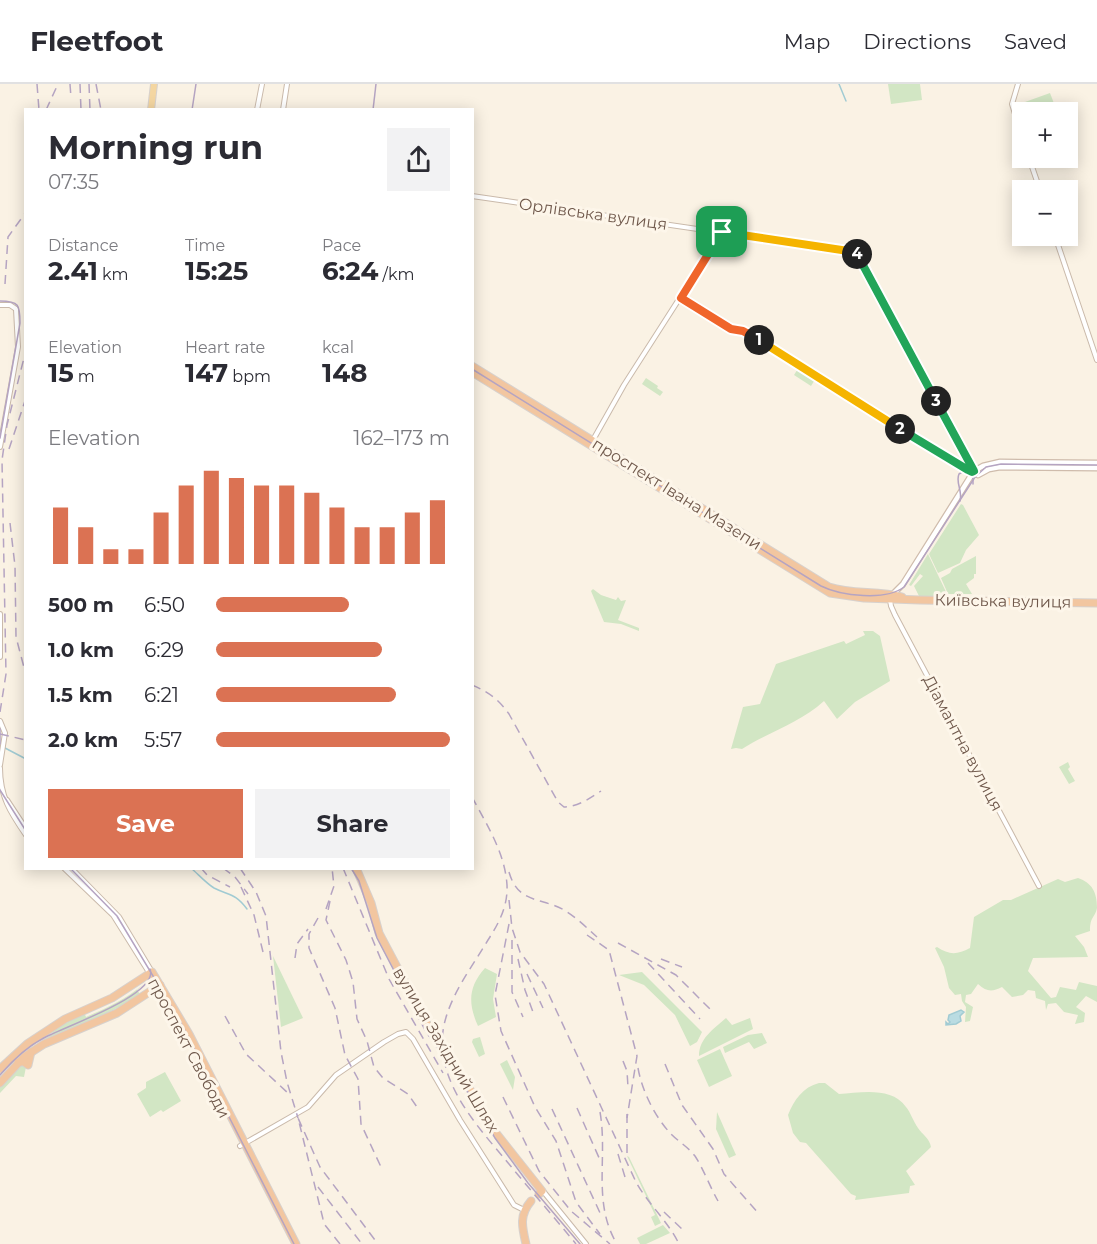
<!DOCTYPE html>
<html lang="en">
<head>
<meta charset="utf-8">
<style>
  :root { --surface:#fff; --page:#f2f2f3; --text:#2b2b33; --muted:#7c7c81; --line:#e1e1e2; --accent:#db7253 }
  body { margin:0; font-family:Montserrat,sans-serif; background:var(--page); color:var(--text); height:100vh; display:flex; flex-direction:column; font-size:22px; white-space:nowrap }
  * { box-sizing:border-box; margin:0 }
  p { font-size:20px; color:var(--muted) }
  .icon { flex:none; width:33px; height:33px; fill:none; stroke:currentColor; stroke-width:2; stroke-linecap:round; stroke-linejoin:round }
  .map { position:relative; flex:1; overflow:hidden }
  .panel { position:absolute; left:24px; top:24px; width:450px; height:762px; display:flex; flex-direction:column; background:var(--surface); border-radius:0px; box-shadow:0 3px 15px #0003 }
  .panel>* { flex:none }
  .tools { position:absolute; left:1012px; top:18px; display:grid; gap:12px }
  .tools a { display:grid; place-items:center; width:66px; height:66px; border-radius:0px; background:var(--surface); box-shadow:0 3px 15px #0003; font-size:30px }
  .pin { position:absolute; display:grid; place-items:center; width:51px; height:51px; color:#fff; margin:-26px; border-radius:12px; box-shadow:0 3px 9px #0006 }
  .km { position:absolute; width:30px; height:30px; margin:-15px; border-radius:50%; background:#222; color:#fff; font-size:16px; line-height:30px; text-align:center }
  .round { display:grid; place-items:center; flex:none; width:63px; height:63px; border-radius:0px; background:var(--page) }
  .summary { display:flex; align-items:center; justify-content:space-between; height:102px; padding:0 24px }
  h1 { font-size:33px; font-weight:700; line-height:45px }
  .metrics { display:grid; grid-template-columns:repeat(3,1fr); gap:9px; height:102px; padding:6px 24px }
  .metrics div { display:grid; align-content:center }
  .metrics b { font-size:26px; font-weight:700 }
  .metrics small { font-size:16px; font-weight:400 }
  .metrics p { font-size:16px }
  .chart { height:168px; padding:12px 24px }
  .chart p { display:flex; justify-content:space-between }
  .chart svg { width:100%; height:108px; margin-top:6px; stroke:var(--accent); stroke-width:6 }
  .cta { display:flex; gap:12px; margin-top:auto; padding:12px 24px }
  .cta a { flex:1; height:69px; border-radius:0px; background:var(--accent); color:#fff; font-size:24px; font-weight:700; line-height:69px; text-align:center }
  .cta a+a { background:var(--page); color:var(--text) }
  ul { padding:0 24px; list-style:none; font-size:20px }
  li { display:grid; grid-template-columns:96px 72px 1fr; align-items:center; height:45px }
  li i { height:15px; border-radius:8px; background:var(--accent) }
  header { display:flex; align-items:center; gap:36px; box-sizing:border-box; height:84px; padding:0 30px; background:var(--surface); border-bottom:2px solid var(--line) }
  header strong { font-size:28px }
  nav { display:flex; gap:33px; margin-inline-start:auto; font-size:21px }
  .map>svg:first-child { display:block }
  .green { fill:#d2e6c4 }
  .water { fill:#badce2; stroke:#a1cbd3; stroke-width:1.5 }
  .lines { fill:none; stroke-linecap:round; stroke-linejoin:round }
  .stream { stroke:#a1cbd3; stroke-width:1.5 }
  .tertiary-casing { stroke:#cabaab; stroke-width:6 }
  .secondary-casing { stroke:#cfbcac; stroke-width:7 }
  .primary-casing { stroke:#d7d1cd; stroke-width:8 }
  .trunk-casing { stroke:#d7d1cd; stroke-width:9 }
  .tertiary { stroke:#fff; stroke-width:4 }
  .secondary { stroke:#fff; stroke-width:4.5 }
  .primary { stroke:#f4d6a1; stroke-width:6 }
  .trunk { stroke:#f2c6a0; stroke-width:7 }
  .tram { stroke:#b5a4c2; stroke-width:1.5 }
  .rail { stroke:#b5a4c2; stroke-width:1.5; stroke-dasharray:9 6; stroke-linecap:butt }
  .split-1-casing { stroke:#fff; stroke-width:12 }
  .split-2-casing { stroke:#fff; stroke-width:12 }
  .split-3-casing { stroke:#fff; stroke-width:12 }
  .split-4-casing { stroke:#fff; stroke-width:12 }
  .split-5-casing { stroke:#fff; stroke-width:12 }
  .split-1 { stroke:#f0652b; stroke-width:8 }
  .split-2 { stroke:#f5b400; stroke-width:8 }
  .split-3 { stroke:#22a559; stroke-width:8 }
  .split-4 { stroke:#22a559; stroke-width:8 }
  .split-5 { stroke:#f5b400; stroke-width:8 }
  .labels { text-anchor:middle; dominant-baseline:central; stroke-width:6; stroke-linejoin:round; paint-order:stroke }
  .street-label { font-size:16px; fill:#70594c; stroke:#fdf6ea }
</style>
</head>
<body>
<header>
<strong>Fleetfoot</strong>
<nav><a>Map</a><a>Directions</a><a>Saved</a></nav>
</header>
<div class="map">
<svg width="1097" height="1160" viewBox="0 0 1097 1160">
  <rect width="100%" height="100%" fill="#faf2e4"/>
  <g class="green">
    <polygon points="888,0 920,0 922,16 891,20"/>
    <polygon points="1050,9 1055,22 1036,28 1029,28 1025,18"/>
    <polygon points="799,283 816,294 811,302 794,291"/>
    <polygon points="646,294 658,302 657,304 663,308 660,312 642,300"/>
    <polygon points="961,420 963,421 979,451 966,466 960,479 938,489 929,470"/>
    <polygon points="928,470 947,510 947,513 919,512 914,502 923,492 920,490 911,502 909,501"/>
    <polygon points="976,472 976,490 974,490 974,494 966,500 972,510 948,510 941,494 950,489 952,485"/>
    <polygon points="593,505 601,511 616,516 618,513 621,517 626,516 618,536 639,544 639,547 621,540 604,538 591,507"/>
    <path d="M863 547H873L880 552 890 597 855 618 837 635 824 617C800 639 769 648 742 665L736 664 731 665 743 623 760 620 776 580 844 557 846 560 865 551Z"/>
    <polygon points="1068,678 1070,683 1068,685 1075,697 1069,700 1059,683"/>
    <path d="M1078 794C1092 799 1097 808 1097 824 1095 834 1090 832 1090 847L1075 852 1084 863 1088 873 1033 874 1028 887 1051 914 1056 913 1060 903 1076 906 1079 898 1097 902V918L1086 912 1076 923 1085 929 1084 938 1075 940 1078 931 1064 928 1056 919 1048 920 1046 926 1045 917 1036 914 1035 907 1028 906 1023 911 1012 913 1002 903C992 908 987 908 978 900L971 910 966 911 965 918 973 923 970 937 965 938 966 923 962 917 961 910 955 911 949 904 944 883 935 864 937 863C949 871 957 871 970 864L974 833 1003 816H1011L1058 795 1065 798Z"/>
    <polygon points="273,872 303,934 281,943"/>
    <path d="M485 884 497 890 493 915 496 933 478 942C468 920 468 903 485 884Z"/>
    <polygon points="642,888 702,948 697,958 690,962 675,931 644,901 619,891"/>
    <path d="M144 900 137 906 140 910 121 922 67 949 65 947 42 956 53 950 52 948 48 950 84 928 86 933C107 924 126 915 144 900Z"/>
    <path d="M726 934 732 941 750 934 753 945 699 972C699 954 714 945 726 934Z"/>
    <polygon points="762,949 767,959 754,965 749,958 725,969 723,963 748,951"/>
    <polygon points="480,953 485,970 479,973 472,958 473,955"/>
    <polygon points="720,965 732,992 709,1003 697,976"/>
    <polygon points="507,976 515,993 513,1006 500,980"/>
    <polygon points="21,979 26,983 24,993 16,992 0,1009 0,1003"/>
    <polygon points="165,988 181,1017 163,1028 161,1026 150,1033 137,1010 146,1004 146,998"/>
    <path d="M819 999H825L839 1010C860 1009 891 1002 906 1023 911 1029 913 1037 918 1044 922 1050 930 1055 931 1063L906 1087 915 1101 910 1102 909 1109 855 1116 856 1112 851 1110 806 1059 800 1058 793 1049 788 1031C794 1016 803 1003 819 999Z"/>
    <polygon points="717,1028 736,1071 729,1074 716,1045"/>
    <polygon points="627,1072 629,1073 661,1139 655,1142 651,1133 655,1131"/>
    <polygon points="663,1141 670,1149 646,1160 640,1160 637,1154"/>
  </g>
  <polygon class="water" points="961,926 964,928 960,932 961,937 956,940 946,941 946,938 948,940 950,938 948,936 949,931"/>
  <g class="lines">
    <g class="stream">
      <polyline points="839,0 846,17"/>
      <polyline points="5,664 26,675"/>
      <path d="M191 784C198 790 206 799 214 804 230 812 235 809 247 825"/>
    </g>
    <defs>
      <g id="tertiary">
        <polyline points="1018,0 1012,20 1023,56"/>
        <polyline points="257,26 262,0"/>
        <polyline points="283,26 287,0"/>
        <polyline points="1029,74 1040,106"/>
        <polyline points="472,112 855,168 974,387"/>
        <polyline points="1055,152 1097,276"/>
        <polyline points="681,214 731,245 747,249 972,389"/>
        <polyline points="0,221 10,221 16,225 18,263 0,363"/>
        <polyline points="593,356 624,301 722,148"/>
        <polyline points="890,516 891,522 895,531 1039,802"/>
        <polyline points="0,530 0,573"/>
        <polyline points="0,637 5,649 0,681"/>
        <path d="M0 684C0 712 10 728 26 751"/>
        <polyline points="7,716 26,745"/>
        <polyline points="64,784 113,831 150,890"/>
        <polyline points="71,784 119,833 152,888"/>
        <polyline points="240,1062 308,1023 336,991 384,958 398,950 406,948 413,955 460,1036 514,1121 524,1126"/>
        <polyline points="543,1107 586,1160"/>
      </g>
      <g id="secondary">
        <polyline points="972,389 978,391 989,385 1000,383 1097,384"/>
        <polyline points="891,512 903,500 974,387 983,382 1000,378 1097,379"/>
      </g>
      <polyline id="primary" points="151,26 154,0"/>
      <g id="trunk">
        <path d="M472 282 829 503C853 511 878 506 902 513"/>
        <polyline points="472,288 830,509 864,514 920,516 1097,519"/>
        <polyline points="356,784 371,819 379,849 434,953 471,1007 496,1049 542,1107 539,1110"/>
        <polyline points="18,978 24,978 28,981 31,968"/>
        <polyline points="0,985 27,960 65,935 112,914 152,888 189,950 296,1160"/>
        <polyline points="0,999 24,973 44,960 117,929 160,901"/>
        <path d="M526 1160C522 1143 519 1131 531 1117"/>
      </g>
    </defs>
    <use href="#tertiary" class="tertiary-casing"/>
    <use href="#secondary" class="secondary-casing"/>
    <use href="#primary" class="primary-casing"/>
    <use href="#trunk" class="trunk-casing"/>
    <use href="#tertiary" class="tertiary"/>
    <use href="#secondary" class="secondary"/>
    <use href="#primary" class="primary"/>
    <use href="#trunk" class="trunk"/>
    <g class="tram">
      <polyline points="192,26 196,0"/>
      <polyline points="373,26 376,0"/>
      <path d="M0 217C19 217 20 221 20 239L0 354"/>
      <path d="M472 285 821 502C841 512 886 517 904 503L975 393 986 383 1001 380 1097 381"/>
      <path d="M960 417C963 407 955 398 959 390L964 387 970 389 973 394V400"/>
      <polyline points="0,645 0,660"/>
      <polyline points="0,706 26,747"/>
      <polyline points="70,784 117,832 180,937 294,1160"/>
      <polyline points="351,784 359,797 377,854 425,946 472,1014 495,1054 528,1099 580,1160"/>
      <path d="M0 991C13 976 25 964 42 955 60 944 160 911 150 885"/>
    </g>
    <g class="rail">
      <polyline points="37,0 39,26"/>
      <polyline points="70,0 71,14"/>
      <polyline points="80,0 81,26"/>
      <polyline points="89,0 90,26"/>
      <polyline points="96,0 101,26"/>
      <polyline points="46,26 58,0"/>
      <polyline points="5,200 8,153 26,128"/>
      <polyline points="9,365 26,314"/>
      <polyline points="10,439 15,482 16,553 26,591"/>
      <path d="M472 601C489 608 499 616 509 630L558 718 564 723C579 722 589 715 601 707"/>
      <polyline points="0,628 6,590 2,376 7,341 26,266"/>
      <polyline points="0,650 26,656"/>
      <path d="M472 713C487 741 505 769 507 801 508 822 499 839 488 856 466 893 434 931 444 976 452 1016 484 1050 509 1080 531 1107 554 1133 576 1160"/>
      <polyline points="201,784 207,791 230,803"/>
      <polyline points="223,784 235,793 248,810"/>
      <polyline points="240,784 256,808 266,832 281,968 287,998 298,1034"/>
      <polyline points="343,784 389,895 443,989"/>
      <path d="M509 788C518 820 541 813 564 826 576 833 587 844 597 853"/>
      <polyline points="241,803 254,831 263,868"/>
      <path d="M509 816 512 844 520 868 544 900 636 1098C648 1120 668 1137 679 1160"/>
      <polyline points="330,817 326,836 346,876 353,898 357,935 367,957 374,983 383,994 408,1010 417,1023"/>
      <polyline points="326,825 334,802 332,784"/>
      <polyline points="318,834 309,850 309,864 335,924 345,971 358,995 361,1040 381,1083"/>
      <polyline points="509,840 495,911 501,947 535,1023 556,1057 576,1118 600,1150"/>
      <polyline points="587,851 609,866 637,972 627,1034"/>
      <polyline points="512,856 512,908 523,933"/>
      <polyline points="618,859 676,891 710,925"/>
      <polyline points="295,874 297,860 308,845"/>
      <polyline points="518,875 525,906 533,928"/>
      <polyline points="661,875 682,883"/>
      <polyline points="648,879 700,935"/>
      <polyline points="527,890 543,924"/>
      <polyline points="225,932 246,970 289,1010"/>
      <polyline points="623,977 627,987 628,1003"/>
      <polyline points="665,980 682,1021 713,1065 724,1090 760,1131"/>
      <path d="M638 984C642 1007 655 1033 671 1050 679 1058 688 1063 695 1072 704 1086 710 1103 718 1117"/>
      <polyline points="503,1013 539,1087 571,1127 610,1160"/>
      <polyline points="577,1024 600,1076"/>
      <polyline points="552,1025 601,1131"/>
      <path d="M600 1028C608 1073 592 1119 617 1160"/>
      <polyline points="627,1069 627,1027"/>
      <polyline points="618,1070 625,1093"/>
      <polyline points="318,1103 362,1160"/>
      <polyline points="664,1128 682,1145"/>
      <polyline points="340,1160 325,1141 323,1135 298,1034 320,1083 378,1160"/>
    </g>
  </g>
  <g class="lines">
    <defs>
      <polyline id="split-1" points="722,148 681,214 731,245 743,247 759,256"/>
      <polyline id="split-2" points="759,256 900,345"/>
      <polyline id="split-3" points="900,345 968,386 972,388 974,387 936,317"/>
      <polyline id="split-4" points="857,170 936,317"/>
      <polyline id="split-5" points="722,148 855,168 857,170"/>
    </defs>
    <use href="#split-1" class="split-1-casing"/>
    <use href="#split-2" class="split-2-casing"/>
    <use href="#split-3" class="split-3-casing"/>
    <use href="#split-4" class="split-4-casing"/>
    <use href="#split-5" class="split-5-casing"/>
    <use href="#split-1" class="split-1"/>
    <use href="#split-2" class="split-2"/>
    <use href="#split-3" class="split-3"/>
    <use href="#split-4" class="split-4"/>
    <use href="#split-5" class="split-5"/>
  </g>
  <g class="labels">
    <g class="street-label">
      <text transform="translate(593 130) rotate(8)">Орлівська вулиця</text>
      <text transform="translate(677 410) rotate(32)">проспект Івана Мазепи</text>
      <text transform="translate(1003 517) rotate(1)">Київська вулиця</text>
      <text transform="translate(963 659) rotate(62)">Діамантна вулиця</text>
      <text transform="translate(189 964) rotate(62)">проспект Свободи</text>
      <text transform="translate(446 966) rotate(59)">вулиця Західний Шлях</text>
    </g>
  </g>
</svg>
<div class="tools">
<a>+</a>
<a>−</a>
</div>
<div class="pin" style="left:722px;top:148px;background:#1e9e55"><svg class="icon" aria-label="arrive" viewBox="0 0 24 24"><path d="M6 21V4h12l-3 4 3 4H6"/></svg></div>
<b class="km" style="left:759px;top:256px">1</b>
<b class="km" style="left:900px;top:345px">2</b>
<b class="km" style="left:936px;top:317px">3</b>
<b class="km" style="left:857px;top:170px">4</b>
<section class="panel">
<div class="summary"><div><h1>Morning run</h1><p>07:35</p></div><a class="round"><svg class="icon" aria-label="share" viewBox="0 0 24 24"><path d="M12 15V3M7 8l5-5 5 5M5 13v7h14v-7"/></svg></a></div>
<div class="metrics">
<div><p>Distance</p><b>2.41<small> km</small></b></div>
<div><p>Time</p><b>15:25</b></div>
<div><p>Pace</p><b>6:24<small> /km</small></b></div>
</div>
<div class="metrics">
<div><p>Elevation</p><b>15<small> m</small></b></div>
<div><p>Heart rate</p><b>147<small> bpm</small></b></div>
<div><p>kcal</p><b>148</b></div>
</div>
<div class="chart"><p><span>Elevation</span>162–173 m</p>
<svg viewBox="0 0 160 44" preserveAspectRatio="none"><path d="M5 44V21M15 44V29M25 44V38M35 44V38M45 44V23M55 44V12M65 44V6M75 44V9M85 44V12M95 44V12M105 44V15M115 44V21M125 44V29M135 44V29M145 44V23M155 44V18"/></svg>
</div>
<ul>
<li><b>500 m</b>6:50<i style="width:57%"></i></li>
<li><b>1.0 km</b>6:29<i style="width:71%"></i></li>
<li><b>1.5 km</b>6:21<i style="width:77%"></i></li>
<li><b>2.0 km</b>5:57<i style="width:100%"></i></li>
</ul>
<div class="cta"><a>Save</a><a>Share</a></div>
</section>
</div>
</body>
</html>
